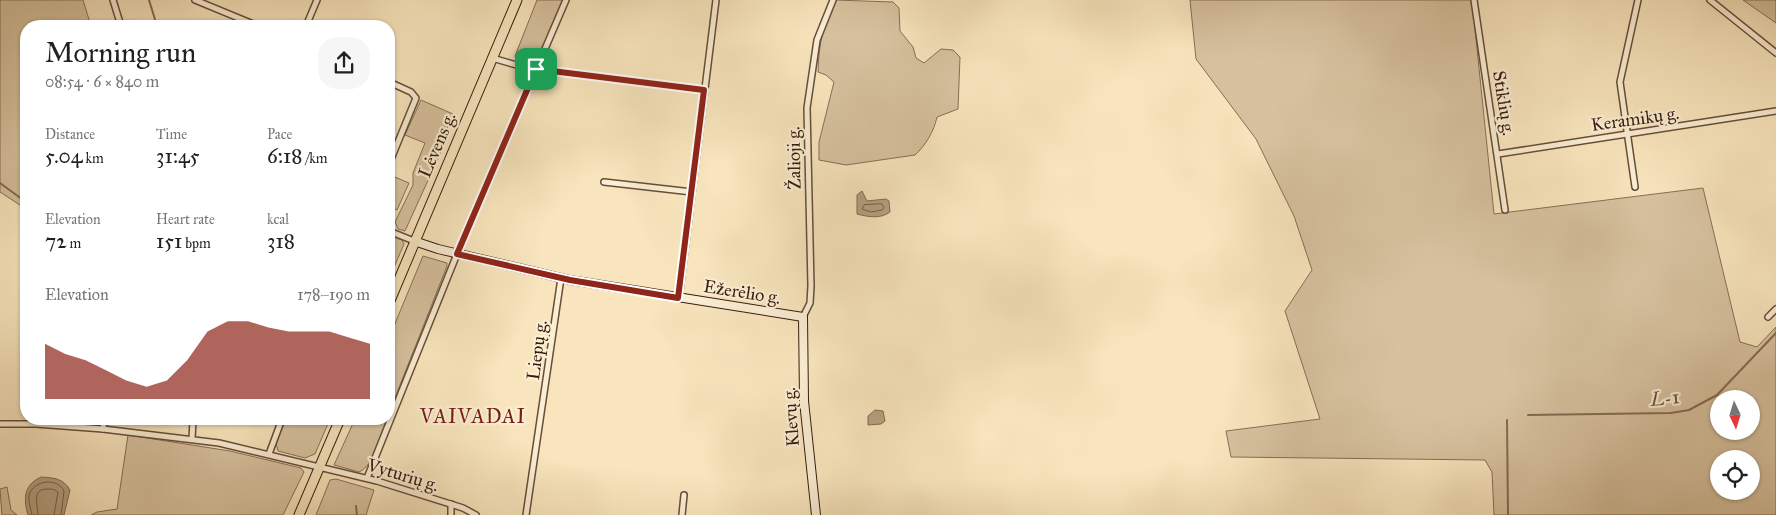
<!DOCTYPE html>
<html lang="en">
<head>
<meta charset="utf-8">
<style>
  :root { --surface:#fff; --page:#f6f6f6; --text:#202124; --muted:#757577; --accent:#8f2418 }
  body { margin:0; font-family:"IM FELL Great Primer",serif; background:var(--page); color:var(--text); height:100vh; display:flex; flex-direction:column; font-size:19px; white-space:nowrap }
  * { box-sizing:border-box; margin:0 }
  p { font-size:16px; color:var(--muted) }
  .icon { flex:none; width:28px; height:28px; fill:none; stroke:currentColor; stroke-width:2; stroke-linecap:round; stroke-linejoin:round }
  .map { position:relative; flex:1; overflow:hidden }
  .details { position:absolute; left:20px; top:20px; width:375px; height:405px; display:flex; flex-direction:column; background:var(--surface); border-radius:20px; box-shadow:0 1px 4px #0004 }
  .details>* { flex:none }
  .needle { width:32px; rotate:176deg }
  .tools { position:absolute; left:1710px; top:390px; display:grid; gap:10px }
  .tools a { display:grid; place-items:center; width:50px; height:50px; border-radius:50%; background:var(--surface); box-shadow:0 1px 4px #0004; font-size:25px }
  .pin { position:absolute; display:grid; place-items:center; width:42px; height:42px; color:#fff; margin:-21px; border-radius:10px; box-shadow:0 2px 8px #0006 }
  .round { display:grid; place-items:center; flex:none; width:52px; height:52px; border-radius:20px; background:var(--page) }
  .summary { display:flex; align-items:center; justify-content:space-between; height:85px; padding:0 25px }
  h1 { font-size:28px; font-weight:600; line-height:38px }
  .metrics { display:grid; grid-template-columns:repeat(3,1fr); gap:8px; height:85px; padding:5px 25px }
  .metrics div { display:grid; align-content:center }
  .metrics b { font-size:21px; font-weight:600 }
  .metrics small { font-size:14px; font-weight:400 }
  .metrics p { font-size:14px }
  .chart { height:140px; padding:10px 25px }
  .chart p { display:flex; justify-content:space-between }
  .chart svg { width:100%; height:90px; margin-top:5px; fill:var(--accent); opacity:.7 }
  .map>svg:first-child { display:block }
  .green { fill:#d7c29f; stroke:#886e56; fill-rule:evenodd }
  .water { fill:#b7a081; stroke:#846a52 }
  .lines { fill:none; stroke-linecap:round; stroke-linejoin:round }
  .shore { stroke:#785d46; stroke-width:1 }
  .stream { stroke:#846a52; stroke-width:2 }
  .minor-casing { stroke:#684d38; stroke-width:8 }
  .secondary-casing { stroke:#381a0c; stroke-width:10 }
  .primary-casing { stroke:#381a0c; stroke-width:11 }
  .minor { stroke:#faeed4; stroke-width:5 }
  .secondary { stroke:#faeed4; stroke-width:8 }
  .primary { stroke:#f8e5bd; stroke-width:9 }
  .route-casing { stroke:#fff; stroke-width:10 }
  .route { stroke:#8f2418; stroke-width:6 }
  .labels { text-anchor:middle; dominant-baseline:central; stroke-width:4.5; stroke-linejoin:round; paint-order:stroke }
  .street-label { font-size:18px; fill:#381a0c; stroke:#faeed4 }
  .water-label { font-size:19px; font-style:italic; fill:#644935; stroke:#faeed4 }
  .quarter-label { font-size:20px; letter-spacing:1px; fill:#7a1f14; stroke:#faeed4 }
</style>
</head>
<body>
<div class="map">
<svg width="1776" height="515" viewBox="0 0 1776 515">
  <rect width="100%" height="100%" fill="#f8e5bd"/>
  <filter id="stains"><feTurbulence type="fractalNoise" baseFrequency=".004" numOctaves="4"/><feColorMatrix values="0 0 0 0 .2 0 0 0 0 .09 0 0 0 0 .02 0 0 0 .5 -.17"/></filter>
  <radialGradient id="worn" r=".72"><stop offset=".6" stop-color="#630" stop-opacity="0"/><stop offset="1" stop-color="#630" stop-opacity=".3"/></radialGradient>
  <g class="green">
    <polygon points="0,0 83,0 91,26 26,26 26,209 0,192"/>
    <polygon points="537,0 565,0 536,69 516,59 515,56"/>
    <path d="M835 0 893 2 899 8 900 31 913 47 916 58 924 63 941 49 953 50 960 57 958 109 937 117C934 131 926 145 915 155L846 165 819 160V142L834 82 826 75 818 72C819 41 823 28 835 0Z"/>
    <path d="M1190 0H1472L1494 214 1703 188 1740 342 1757 347 1776 327V515H1494L1492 472 1485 460 1231 457 1226 431 1320 419 1285 311 1312 270 1294 216 1256 139 1196 59ZM1719 399H1751V431H1719ZM1719 459H1751V491H1719Z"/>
    <polygon points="1743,0 1776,0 1776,23"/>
    <polygon points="421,100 453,114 448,125 444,145 405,231 398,229 395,222 413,185 413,173 425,143 405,135"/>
    <polygon points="395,177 409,183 397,210 389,206 389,191"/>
    <polygon points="389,235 402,240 404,244 389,279"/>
    <polygon points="423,256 447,263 447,266 389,413 389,338"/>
    <polygon points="286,419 330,419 315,454 305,458 278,451 276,443"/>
    <path d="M355 419H387C380 434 375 465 359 472L334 465Z"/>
    <polygon points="128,435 230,451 301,468 304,472 283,515 91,515 97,512 117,509"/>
    <polygon points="336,479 374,490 366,515 316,515 330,480"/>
    <polygon points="7,487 11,510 17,515 2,515 0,489"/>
  </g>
  <g class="water">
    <path d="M862 191 867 201 886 199 889 201 890 212C881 219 868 217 857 214V195Z"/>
    <polygon points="875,410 883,411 885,421 881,424 868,425 868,416"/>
    <path d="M41 477C54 478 63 478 70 490L64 515H28C23 498 24 485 41 477Z"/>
  </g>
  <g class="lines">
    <g class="shore">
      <polygon points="882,204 884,208 882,210 871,212 862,209 864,205"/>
      <path d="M32 515C31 509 28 501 29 495 34 480 57 477 64 491L61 515"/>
      <path d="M38 515C38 505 31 489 47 489 52 489 54 489 58 492L54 515"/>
    </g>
    <g class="stream">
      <polyline points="149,0 157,26"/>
      <polyline points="0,183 26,202"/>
      <polyline points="1528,415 1671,413 1689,410 1717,395 1776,333"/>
      <polyline points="1507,420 1508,515"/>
      <polyline points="356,506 357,515"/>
    </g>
    <defs>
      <g id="minor">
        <polyline points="113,0 121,26"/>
        <polyline points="195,0 258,26"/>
        <polyline points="1474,0 1505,210"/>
        <polyline points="1710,0 1776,53"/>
        <polyline points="306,26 317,0"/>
        <polyline points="492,58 527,68 704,90"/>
        <polyline points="389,82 411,92 416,98 389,164"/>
        <polyline points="1498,154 1776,111"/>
        <polyline points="604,182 692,192"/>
        <polyline points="1635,187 1620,82 1638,0"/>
        <polyline points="389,231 414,241"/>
        <polyline points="679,298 716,0"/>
        <polyline points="803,317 810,303 811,286 807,108 817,40 833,0"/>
        <polyline points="1768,317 1776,309"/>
        <polyline points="0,424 36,424 103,429 219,443 377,481 463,508 476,515"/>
        <polyline points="103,429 104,419"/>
        <polyline points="192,439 193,419"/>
        <polyline points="269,454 282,419"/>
        <polyline points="367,478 457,254 566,0"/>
        <polyline points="451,504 451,515"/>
        <polyline points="526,515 561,278"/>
        <polyline points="682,515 684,495"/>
      </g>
      <polyline id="secondary" points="414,241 438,249 570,280 803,317 804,401 816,515"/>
      <g id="primary">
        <polyline points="389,303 517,0"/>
        <polyline points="299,515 340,419"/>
      </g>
    </defs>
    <use href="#minor" class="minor-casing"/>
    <use href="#secondary" class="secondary-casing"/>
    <use href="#primary" class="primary-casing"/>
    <use href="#minor" class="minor"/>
    <use href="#secondary" class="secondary"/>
    <use href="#primary" class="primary"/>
  </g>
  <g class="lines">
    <defs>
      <polygon id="route" points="536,69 704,90 678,298 570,280 457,254"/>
    </defs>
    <use href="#route" class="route-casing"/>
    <use href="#route" class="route"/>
  </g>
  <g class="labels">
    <g class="street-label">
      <text transform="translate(1504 103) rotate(81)">Stiklių g.</text>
      <text transform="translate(1635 119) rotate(-8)">Keramikų g.</text>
      <text transform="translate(437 145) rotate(-67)">Lėvens g.</text>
      <text transform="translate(794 158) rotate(-91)">Žalioji g.</text>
      <text transform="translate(742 292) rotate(9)">Ežerėlio g.</text>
      <text transform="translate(537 350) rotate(-82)">Liepų g.</text>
      <text transform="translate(791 417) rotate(-94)">Klevų g.</text>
      <text transform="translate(403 475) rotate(17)">Vyturių g.</text>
    </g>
    <g class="water-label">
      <text transform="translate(1665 398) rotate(-6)">L-1</text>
    </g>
    <g class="quarter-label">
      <text x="473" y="416">VAIVADAI</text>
    </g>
  </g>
  <rect width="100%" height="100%" filter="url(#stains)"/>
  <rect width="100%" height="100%" fill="url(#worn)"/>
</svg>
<div class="tools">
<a><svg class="needle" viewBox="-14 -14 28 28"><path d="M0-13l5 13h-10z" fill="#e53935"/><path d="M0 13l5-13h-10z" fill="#757577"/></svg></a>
<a><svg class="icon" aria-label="locate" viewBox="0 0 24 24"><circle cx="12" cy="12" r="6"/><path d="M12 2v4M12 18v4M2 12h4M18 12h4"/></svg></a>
</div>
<div class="pin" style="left:536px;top:69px;background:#1e9e55"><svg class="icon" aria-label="arrive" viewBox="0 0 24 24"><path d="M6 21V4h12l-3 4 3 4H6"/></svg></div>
<section class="details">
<div class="summary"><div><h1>Morning run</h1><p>08:54 · 6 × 840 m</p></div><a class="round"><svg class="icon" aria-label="share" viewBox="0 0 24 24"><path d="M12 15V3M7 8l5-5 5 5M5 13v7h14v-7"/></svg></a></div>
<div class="metrics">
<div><p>Distance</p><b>5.04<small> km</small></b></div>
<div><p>Time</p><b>31:45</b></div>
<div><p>Pace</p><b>6:18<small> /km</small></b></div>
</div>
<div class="metrics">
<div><p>Elevation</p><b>72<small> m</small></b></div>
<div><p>Heart rate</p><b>151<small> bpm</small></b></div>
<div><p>kcal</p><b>318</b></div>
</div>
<div class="chart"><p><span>Elevation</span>178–190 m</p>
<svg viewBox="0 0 160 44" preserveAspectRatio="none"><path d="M0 44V17L10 22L20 25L30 30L40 35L50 38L60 35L70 25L80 11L90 6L100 6L110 9L120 11L130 11L140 11L150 14L160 17V44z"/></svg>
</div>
</section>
</div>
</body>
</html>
